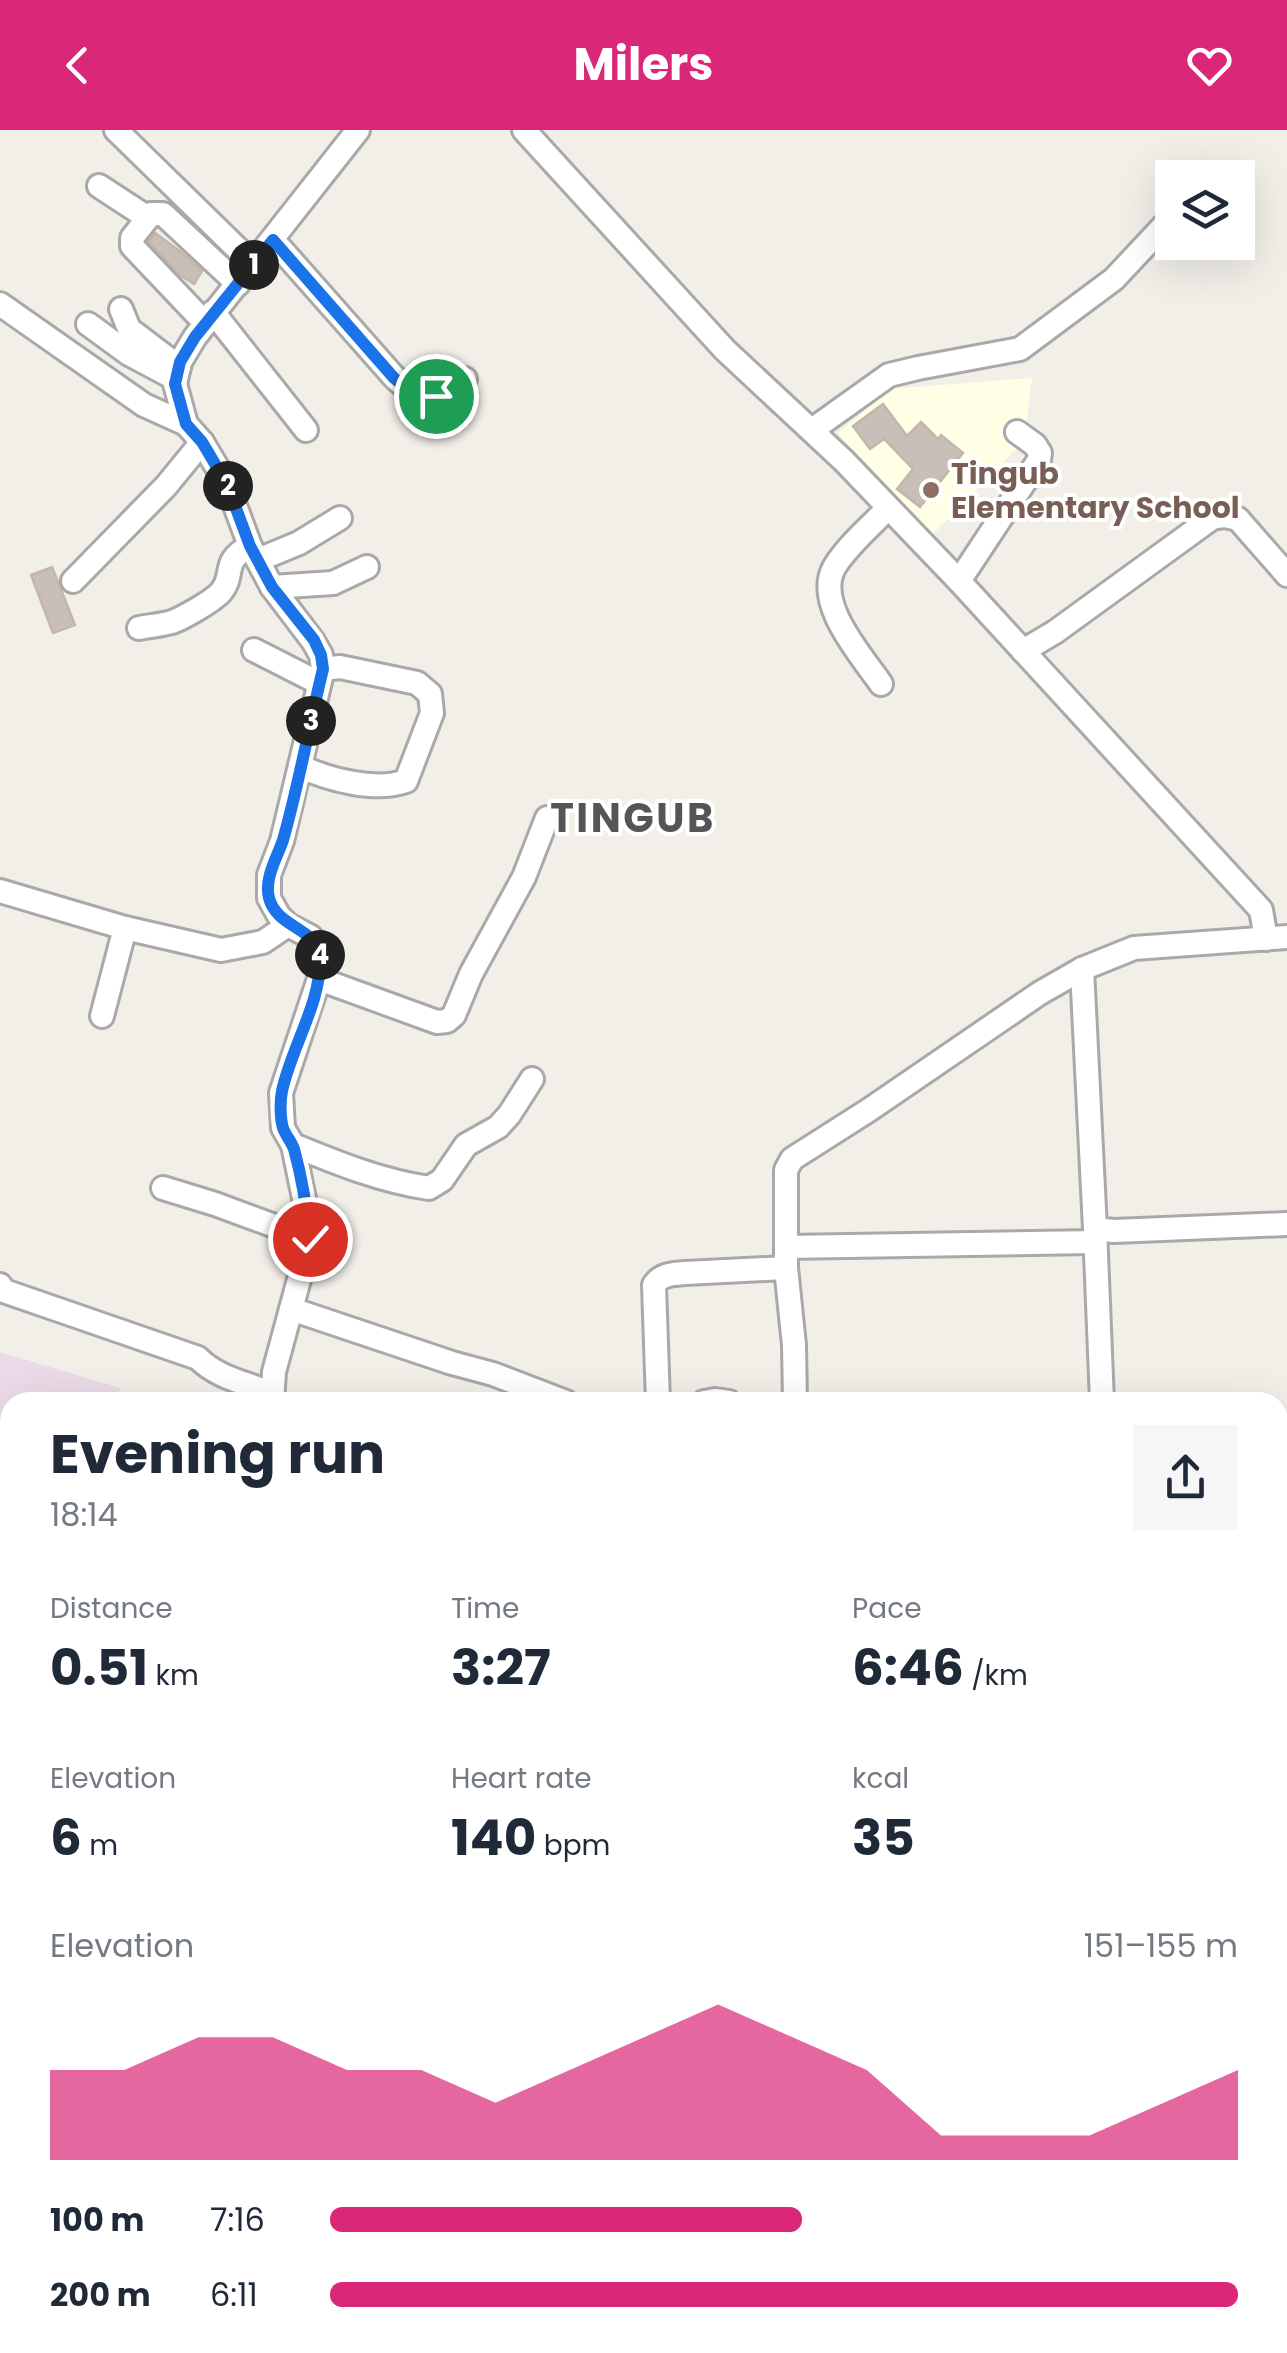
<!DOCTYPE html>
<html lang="en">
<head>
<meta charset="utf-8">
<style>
  :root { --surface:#fff; --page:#f6f6f7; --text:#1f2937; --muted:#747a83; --accent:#db2777 }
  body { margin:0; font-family:Poppins,sans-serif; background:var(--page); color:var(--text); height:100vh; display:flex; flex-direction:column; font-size:38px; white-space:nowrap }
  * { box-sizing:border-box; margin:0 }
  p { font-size:32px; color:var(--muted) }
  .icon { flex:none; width:55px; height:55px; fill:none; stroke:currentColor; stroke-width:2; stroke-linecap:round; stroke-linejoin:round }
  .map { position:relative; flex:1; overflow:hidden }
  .panel { position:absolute; left:0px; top:1262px; width:1288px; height:962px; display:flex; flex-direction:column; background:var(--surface); border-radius:30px 30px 0 0; box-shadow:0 10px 40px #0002 }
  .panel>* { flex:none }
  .tools { position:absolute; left:1155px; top:30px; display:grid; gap:20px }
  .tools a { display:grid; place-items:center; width:100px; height:100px; border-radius:0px; background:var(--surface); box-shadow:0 10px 40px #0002; font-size:50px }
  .pin { position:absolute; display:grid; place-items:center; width:85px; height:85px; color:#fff; margin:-42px; border:5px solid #fff; border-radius:50%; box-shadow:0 2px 10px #0007 }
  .km { position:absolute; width:50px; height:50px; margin:-25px; border-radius:50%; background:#222; color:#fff; font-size:28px; line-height:50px; text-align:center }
  .round { display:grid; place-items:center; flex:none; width:105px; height:105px; border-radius:0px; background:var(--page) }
  .headline { display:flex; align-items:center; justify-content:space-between; height:170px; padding:0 50px }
  h1 { font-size:55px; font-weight:700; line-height:75px }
  .stats { display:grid; grid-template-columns:repeat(3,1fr); gap:15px; height:170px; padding:10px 50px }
  .stats div { display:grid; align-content:center }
  .stats b { font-size:50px; font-weight:700 }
  .stats small { font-size:28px; font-weight:400 }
  .stats p { font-size:28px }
  .chart { height:280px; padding:20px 50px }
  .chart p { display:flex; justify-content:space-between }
  .chart svg { width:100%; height:180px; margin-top:10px; fill:var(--accent); opacity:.7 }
  ul { padding:0 50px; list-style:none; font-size:32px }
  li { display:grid; grid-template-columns:160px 120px 1fr; align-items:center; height:75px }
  li i { height:25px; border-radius:12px; background:var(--accent) }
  header { display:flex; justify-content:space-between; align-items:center; height:130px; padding:0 50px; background:var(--accent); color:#fff; font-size:45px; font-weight:700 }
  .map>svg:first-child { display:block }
  .industrial { fill:#ebdbe8 }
  .education { fill:#ffffe5 }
  .grass { fill:#cdebb0 }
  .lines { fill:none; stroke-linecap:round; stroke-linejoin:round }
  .river { stroke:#aad3df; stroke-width:32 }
  .building { fill:#c7bfb8; stroke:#c4b6ab; stroke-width:2.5 }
  .minor-casing { stroke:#a9a9a9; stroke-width:28 }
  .minor { stroke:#fff; stroke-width:22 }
  .route-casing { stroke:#fff; stroke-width:20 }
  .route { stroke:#1a73e8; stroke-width:12 }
  .education-dot { fill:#8d6e63; stroke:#fff; stroke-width:4 }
  .labels { text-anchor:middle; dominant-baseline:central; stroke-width:8; stroke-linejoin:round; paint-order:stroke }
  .education-label { font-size:30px; font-weight:bold; fill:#785e54; stroke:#fff; text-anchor:start }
  .district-label { font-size:40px; font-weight:bold; letter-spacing:2.5px; fill:#555; stroke:#fff }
</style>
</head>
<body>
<header><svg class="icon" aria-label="back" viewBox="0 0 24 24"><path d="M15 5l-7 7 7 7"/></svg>Milers<svg class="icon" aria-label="heart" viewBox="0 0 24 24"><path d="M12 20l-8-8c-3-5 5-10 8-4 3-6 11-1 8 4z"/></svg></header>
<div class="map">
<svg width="1287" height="2223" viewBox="0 0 1287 2223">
  <rect width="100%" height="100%" fill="#f2efe9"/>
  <g class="industrial">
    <polygon points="0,1222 120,1258 120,1272 10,1272 10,1469 3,1468 0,1488"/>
    <polygon points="0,1591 10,1591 10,2024 0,2027"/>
    <polygon points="812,2215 917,2215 918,2223 814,2223"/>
  </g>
  <polygon class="education" points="1032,248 1024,311 928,409 838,303 890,259"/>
  <polygon class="grass" points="116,2215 275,2215 277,2223 110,2223"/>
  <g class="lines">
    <g class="river">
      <polyline points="0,2142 10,2145"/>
      <polyline points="486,2215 486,2223"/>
    </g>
  </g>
  <g class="building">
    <polygon points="155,103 181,122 202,141 194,154 180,145 148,112"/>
    <polygon points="883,274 907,306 921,292 938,309 941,305 963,323 920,377 897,359 913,339 884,309 870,319 853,296"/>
    <polygon points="52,437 75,495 53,503 31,445"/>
  </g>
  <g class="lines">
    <defs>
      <g id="minor">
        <polyline points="116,0 254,135"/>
        <polyline points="524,0 725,220 844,331 959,451 1261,780 1266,809"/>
        <polyline points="99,56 148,88"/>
        <path d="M273 110 395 248C424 274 433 268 465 249"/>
        <polyline points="0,174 144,275 186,294"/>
        <polyline points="121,179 129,199 179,237"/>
        <polyline points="213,182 306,300"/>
        <polyline points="205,193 132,116 132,108 151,84 163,84 238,154"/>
        <polyline points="88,194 129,224 176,249"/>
        <polyline points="812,300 889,245 918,238 1020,219 1114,149 1172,87"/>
        <polyline points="258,430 299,413 340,388"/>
        <polyline points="73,451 166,356 202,312"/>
        <polyline points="959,451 1039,330 1040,323 1035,315 1017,302"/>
        <polyline points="272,457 333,453 367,437"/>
        <path d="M139 498C150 496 161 495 172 492 183 488 213 471 221 462 236 444 220 432 250 416"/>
        <polyline points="254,520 319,553"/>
        <polyline points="1023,521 1055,502 1212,388 1225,386 1238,389 1287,445"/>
        <path d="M881 554C861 525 813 472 835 436 849 414 871 396 888 378"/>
        <path d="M300 636C328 650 377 662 406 651L432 583 430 564 417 553 340 537 323 539"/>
        <polyline points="0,761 125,798 221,820 263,812 288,795"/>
        <polyline points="1082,839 1095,1099 1114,1101 1287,1094"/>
        <polyline points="319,849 437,892 447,891 454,885 471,844 524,747 547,688"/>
        <polyline points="102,886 125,798"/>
        <path d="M293 1015C337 1033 381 1051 429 1058L442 1050 466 1015 498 997 509 985 532 949"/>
        <polyline points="163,1058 215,1074 310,1109"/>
        <polyline points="1095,1099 1102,1272"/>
        <polyline points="786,1117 1095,1112"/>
        <path d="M0 1155 4 1161 198 1228C217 1248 248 1253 272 1264"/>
        <polyline points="291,1179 452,1233 493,1244 566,1272"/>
        <polyline points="272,1272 274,1242 310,1109 307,1083 293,1015 283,998 281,963 319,849 320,824 311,807 288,795 279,786 269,768 269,745 282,711 323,539 321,525 313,511 272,457 250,416 227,354 202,312 186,294 175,254 180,232 195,207 358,0"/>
        <path d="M658 1272 654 1155C661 1144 673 1144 685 1143L786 1138"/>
        <polyline points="704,1272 715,1270 729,1272"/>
        <polyline points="795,1272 794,1215 786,1138 786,1040 792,1029 869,980 1040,863 1082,839 1134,818 1287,807"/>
        <polyline points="0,1330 10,1330"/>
        <polyline points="1278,1332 1287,1331"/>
        <polyline points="1278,1547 1287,1550"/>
        <polyline points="0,1607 10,1607"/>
        <polyline points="1278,1711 1287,1696"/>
        <polyline points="0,1840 10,1839"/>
        <polyline points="0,2005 10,2007"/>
        <polyline points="1278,2058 1287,2054"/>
        <polyline points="718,2215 721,2223"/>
        <polyline points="788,2215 791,2223"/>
        <polyline points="843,2215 843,2218"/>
        <polyline points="1110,2223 1113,2215"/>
      </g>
    </defs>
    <use href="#minor" class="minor-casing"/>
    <use href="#minor" class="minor"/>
  </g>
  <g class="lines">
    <defs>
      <path id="route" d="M310 1109C307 1079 302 1048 294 1019 291 1011 286 1006 283 998 280 988 280 971 282 961 291 918 321 873 320 829 320 798 277 799 269 768 264 748 277 728 283 710 299 654 309 596 323 539L321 525 314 510 272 457 250 416 227 354 202 312 186 294 175 254 180 232 195 207 273 110 394 248C408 260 417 266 436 266"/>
    </defs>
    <use href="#route" class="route-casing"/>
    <use href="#route" class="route"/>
  </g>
  <circle class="education-dot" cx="931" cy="360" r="10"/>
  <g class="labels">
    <g class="education-label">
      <text x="951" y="343">Tingub<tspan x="951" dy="34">Elementary School</tspan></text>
    </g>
    <g class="district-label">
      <text x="633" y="688">TINGUB</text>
    </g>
  </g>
</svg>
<div class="tools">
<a><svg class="icon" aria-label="layers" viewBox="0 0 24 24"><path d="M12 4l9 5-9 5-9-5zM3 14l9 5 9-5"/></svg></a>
</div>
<div class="pin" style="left:436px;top:266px;background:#1e9e55"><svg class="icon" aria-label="arrive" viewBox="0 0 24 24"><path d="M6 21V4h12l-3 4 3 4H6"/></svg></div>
<div class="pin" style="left:310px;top:1109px;background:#d93025"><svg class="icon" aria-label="check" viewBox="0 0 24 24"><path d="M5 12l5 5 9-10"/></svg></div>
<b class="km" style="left:254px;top:135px">1</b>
<b class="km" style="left:228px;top:356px">2</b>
<b class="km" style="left:311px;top:591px">3</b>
<b class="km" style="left:320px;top:825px">4</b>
<section class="panel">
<div class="headline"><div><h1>Evening run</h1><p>18:14</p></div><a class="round"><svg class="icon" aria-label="share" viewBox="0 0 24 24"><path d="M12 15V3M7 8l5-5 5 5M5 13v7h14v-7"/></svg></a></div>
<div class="stats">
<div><p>Distance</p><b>0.51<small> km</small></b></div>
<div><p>Time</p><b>3:27</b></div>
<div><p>Pace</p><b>6:46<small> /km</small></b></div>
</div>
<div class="stats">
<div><p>Elevation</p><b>6<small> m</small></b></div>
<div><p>Heart rate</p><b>140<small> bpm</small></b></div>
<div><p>kcal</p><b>35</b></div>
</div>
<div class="chart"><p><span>Elevation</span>151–155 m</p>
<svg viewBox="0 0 160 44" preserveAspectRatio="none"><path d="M0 44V22L10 22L20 14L30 14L40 22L50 22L60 30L70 22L80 14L90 6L100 14L110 22L120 38L130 38L140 38L150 30L160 22V44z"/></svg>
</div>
<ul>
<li><b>100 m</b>7:16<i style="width:52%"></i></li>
<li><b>200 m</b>6:11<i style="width:100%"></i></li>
</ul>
</section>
</div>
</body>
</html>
